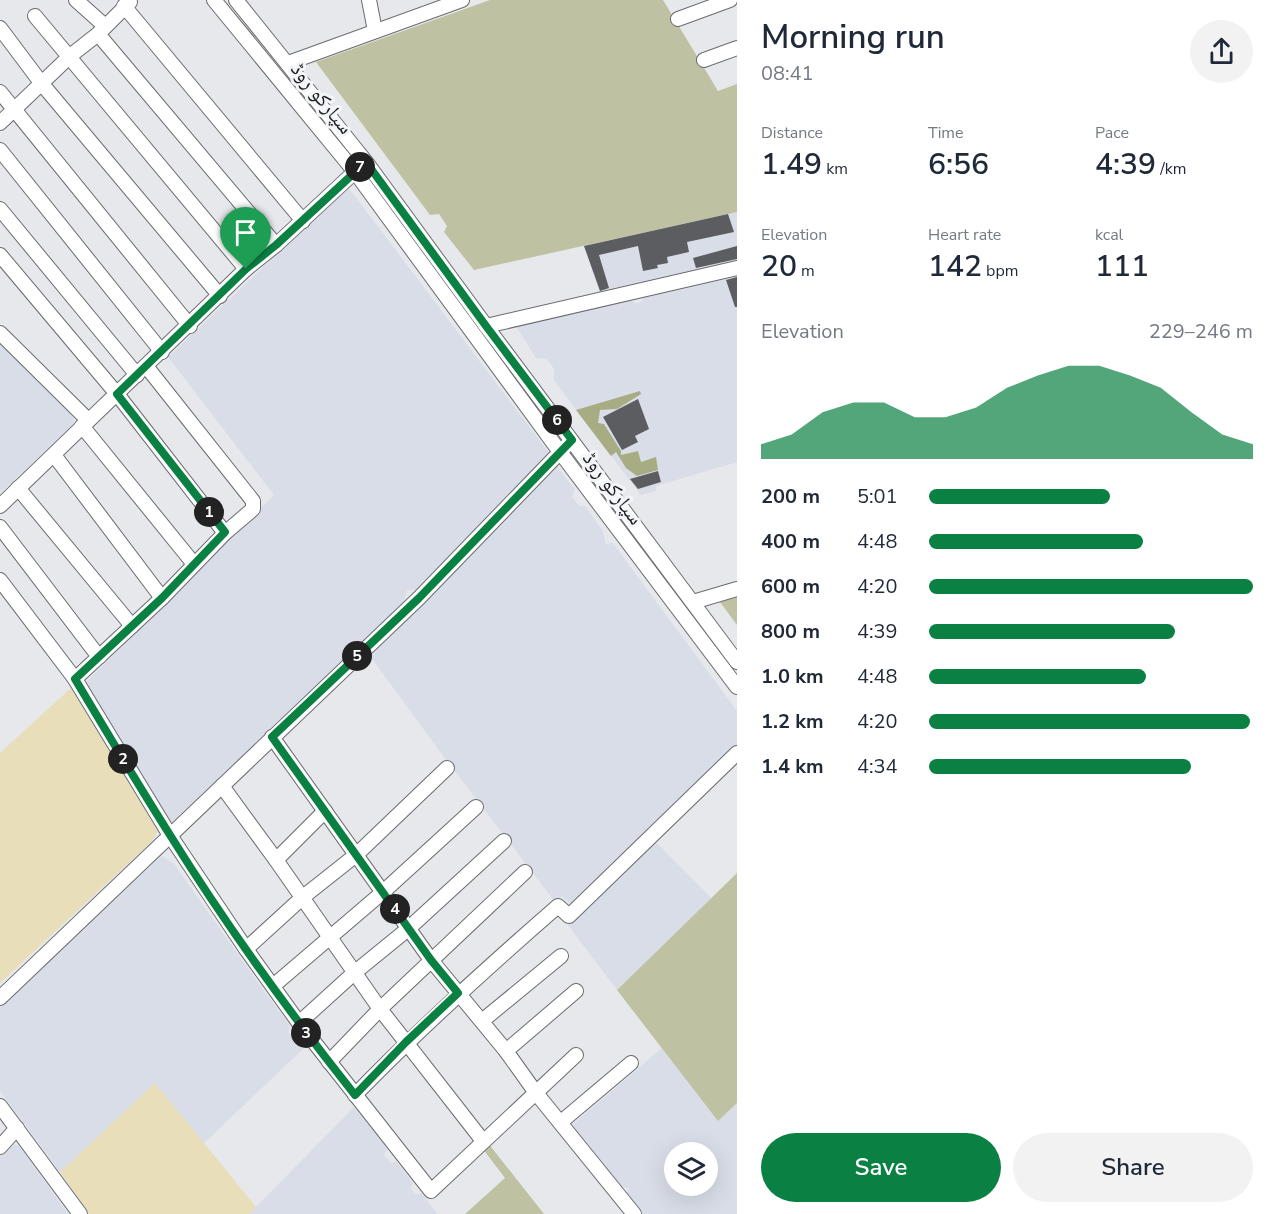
<!DOCTYPE html>
<html lang="en">
<head>
<meta charset="utf-8">
<style>
  :root { --surface:#fff; --page:#f2f2f3; --text:#1f2937; --muted:#747a83; --accent:#0b8043 }
  body { margin:0; font-family:"Nunito Sans","Noto Naskh Arabic",sans-serif; background:var(--page); color:var(--text); height:100vh; display:flex; flex-direction:column; font-size:22px; white-space:nowrap }
  * { box-sizing:border-box; margin:0 }
  p { font-size:20px; color:var(--muted) }
  .icon { flex:none; width:33px; height:33px; fill:none; stroke:currentColor; stroke-width:2; stroke-linecap:round; stroke-linejoin:round }
  .map { position:relative; flex:1; overflow:hidden }
  .panel { display:flex; flex-direction:column; background:var(--surface); width:540px }
  .panel>* { flex:none }
  .controls { position:absolute; left:664px; top:1142px; display:grid; gap:12px }
  .controls a { display:grid; place-items:center; width:54px; height:54px; border-radius:50%; background:var(--surface); box-shadow:0 6px 24px #0002; font-size:30px }
  .pin { position:absolute; display:grid; place-items:center; width:51px; height:51px; color:#fff; margin:-62px -26px; border-radius:50% 50% 50% 0; rotate:-45deg; box-shadow:0 0 6px #0007 }
  .pin .icon { rotate:45deg }
  .km { position:absolute; width:30px; height:30px; margin:-15px; border-radius:50%; background:#222; color:#fff; font-size:16px; line-height:30px; text-align:center }
  .round { display:grid; place-items:center; flex:none; width:63px; height:63px; border-radius:32px; background:var(--page) }
  .summary { display:flex; align-items:center; justify-content:space-between; height:102px; padding:0 24px }
  h1 { font-size:33px; font-weight:600; line-height:45px }
  .figures { display:grid; grid-template-columns:repeat(3,1fr); gap:9px; height:102px; padding:6px 24px }
  .figures div { display:grid; align-content:center }
  .figures b { font-size:30px; font-weight:600 }
  .figures small { font-size:16px; font-weight:400 }
  .figures p { font-size:16px }
  .chart { height:168px; padding:12px 24px }
  .chart p { display:flex; justify-content:space-between }
  .chart svg { width:100%; height:108px; margin-top:6px; fill:var(--accent); opacity:.7 }
  .button { display:flex; gap:12px; margin-top:auto; padding:12px 24px }
  .button a { flex:1; height:69px; border-radius:36px; background:var(--accent); color:#fff; font-size:24px; font-weight:600; line-height:69px; text-align:center }
  .button a+a { background:var(--page); color:var(--text) }
  ul { padding:0 24px; list-style:none; font-size:20px }
  li { display:grid; grid-template-columns:96px 72px 1fr; align-items:center; height:45px }
  li i { height:15px; border-radius:8px; background:var(--accent) }
  main { display:flex; flex:1; min-height:0 }
  .map>svg:first-child { display:block }
  .built { fill:#d9dde7; fill-rule:evenodd }
  .green { fill:#bfc2a2 }
  .forest { fill:#a8ac82 }
  .sand { fill:#e8deb9 }
  .building { fill:#5c5d60 }
  .lines { fill:none; stroke-linecap:round; stroke-linejoin:round }
  .minor-casing { stroke:#6a6b6e; stroke-width:16 }
  .minor { stroke:#fff; stroke-width:14 }
  .route-casing { stroke:#fff; stroke-width:12 }
  .route { stroke:#0b8043; stroke-width:8 }
  .labels { text-anchor:middle; dominant-baseline:central; stroke-width:6; stroke-linejoin:round; paint-order:stroke }
  .street-label { font-size:21px; fill:#202022; stroke:#f4f5f9 }
</style>
</head>
<body>
<main>
<div class="map">
<svg width="737" height="1214" viewBox="0 0 737 1214">
  <rect width="100%" height="100%" fill="#e6e8eb"/>
  <g class="built">
    <polygon points="348,187 549,453 415,590 407,590 404,602 360,646 170,824 84,684 274,495 168,357"/>
    <polygon points="737,212 737,264 632,288 627,286 615,288 613,293 601,296 584,246"/>
    <polygon points="737,274 737,462 656,486 656,491 641,495 553,379 555,370 547,359 536,358 516,326 630,300 636,304 641,302 645,296"/>
    <polygon points="0,344 72,414 74,423 0,493"/>
    <polygon points="556,465 575,490 572,497 579,506 585,506 603,531 606,545 612,542 737,711 737,747 574,907 562,896 555,902 441,753 370,656"/>
    <polygon points="654,840 711,898 617,990 568,925"/>
    <polygon points="162,856 174,864 259,984 289,1024 289,1034 301,1039 306,1046 203,1144 155,1083 60,1172 0,1091 0,1007"/>
    <path d="M662 1048 718 1121 737 1103V1214H639L623 1197 629 1189 618 1185 571 1126ZM675 1152H708V1185H675Z"/>
    <polygon points="354,1107 387,1148 384,1155 391,1163 396,1161 413,1183 411,1188 416,1195 421,1193 438,1214 249,1214"/>
    <polygon points="12,1143 20,1147 68,1214 0,1214 0,1157"/>
  </g>
  <g class="green">
    <polygon points="490,0 663,0 718,91 737,84 737,212 474,270 444,232 447,226 439,214 430,215 316,62"/>
    <polygon points="737,596 737,625 720,602"/>
    <polygon points="737,873 737,1103 718,1121 617,990"/>
    <polygon points="488,1143 544,1214 465,1214 505,1178 483,1149"/>
  </g>
  <polygon class="forest" points="640,391 641,394 617,409 600,410 598,423 604,424 621,451 621,455 638,451 641,462 656,457 658,470 637,476 626,468 616,452 611,456 576,410"/>
  <g class="sand">
    <polygon points="71,688 158,831 152,841 0,983 0,753"/>
    <polygon points="155,1083 256,1207 249,1214 89,1214 60,1172"/>
  </g>
  <g class="building">
    <polygon points="728,214 734,232 687,242 689,252 667,257 668,263 657,265 658,268 643,271 638,246 599,255 609,288 600,291 584,246"/>
    <polygon points="737,246 737,259 696,268 693,258"/>
    <polygon points="737,277 737,307 735,307 726,280"/>
    <polygon points="638,399 649,429 635,436 638,442 622,450 603,417"/>
    <polygon points="658,471 661,482 638,489 630,479"/>
  </g>
  <g class="lines">
    <defs>
      <g id="minor">
        <polyline points="76,0 105,26"/>
        <polyline points="214,0 355,172 560,452 737,687"/>
        <polyline points="236,0 366,162 486,326 737,662"/>
        <polyline points="369,0 375,31"/>
        <polyline points="124,6 303,221"/>
        <polyline points="35,16 246,269"/>
        <polyline points="678,19 730,0"/>
        <polyline points="0,28 42,84 220,296"/>
        <polyline points="98,34 276,245"/>
        <polyline points="704,60 737,48"/>
        <polyline points="288,63 462,0"/>
        <polyline points="0,92 190,326"/>
        <polyline points="0,123 70,56 98,34 130,2"/>
        <polyline points="0,150 162,352"/>
        <polyline points="0,209 137,375"/>
        <polyline points="0,255 117,394 225,533"/>
        <polyline points="486,326 737,268"/>
        <polyline points="0,333 88,420"/>
        <polyline points="82,426 194,564"/>
        <polyline points="54,455 162,598"/>
        <polyline points="18,488 132,626"/>
        <polyline points="0,506 246,269 276,245 360,167"/>
        <polyline points="0,527 99,657"/>
        <polyline points="0,580 75,679 171,837 246,949 299,1023 431,1191 576,1055"/>
        <polyline points="693,602 737,589"/>
        <polyline points="75,679 162,598 225,533 253,509 253,501 146,366"/>
        <polyline points="272,737 431,960 506,1051 536,1093 634,1214"/>
        <polyline points="222,786 276,860 380,1009 483,1141"/>
        <polyline points="276,860 325,811"/>
        <polyline points="246,949 303,897 356,855 447,768"/>
        <polyline points="273,986 383,892 476,807"/>
        <polyline points="0,998 419,598 566,446"/>
        <polyline points="482,1021 561,956"/>
        <polyline points="299,1023 354,973 408,929 504,841"/>
        <polyline points="506,1051 576,991"/>
        <polyline points="329,1062 380,1009 525,872"/>
        <path d="M355 1095C420 1028 488 967 558 906L569 916 737 753"/>
        <polyline points="0,1106 80,1214"/>
        <polyline points="561,1122 631,1063"/>
        <polyline points="0,1147 17,1128"/>
      </g>
    </defs>
    <use href="#minor" class="minor-casing"/>
    <use href="#minor" class="minor"/>
  </g>
  <g class="lines">
    <defs>
      <path id="route" d="M366 162 486 326 572 440 419 598 272 737 431 960 458 993 406 1042 355 1095C289 1012 226 925 170 835 137 783 106 731 75 679L162 598 225 532 117 394 246 269 276 245Z"/>
    </defs>
    <use href="#route" class="route-casing"/>
    <use href="#route" class="route"/>
  </g>
  <g class="labels">
    <g class="street-label">
      <text transform="translate(322 98) rotate(51)">سپارکو روڈ</text>
      <text transform="translate(613 488) rotate(53)">سپارکو روڈ</text>
    </g>
  </g>
</svg>
<div class="controls">
<a><svg class="icon" aria-label="layers" viewBox="0 0 24 24"><path d="M12 4l9 5-9 5-9-5zM3 14l9 5 9-5"/></svg></a>
</div>
<div class="pin" style="left:246px;top:269px;background:#1e9e55"><svg class="icon" aria-label="arrive" viewBox="0 0 24 24"><path d="M6 21V4h12l-3 4 3 4H6"/></svg></div>
<b class="km" style="left:209px;top:512px">1</b>
<b class="km" style="left:123px;top:759px">2</b>
<b class="km" style="left:306px;top:1033px">3</b>
<b class="km" style="left:395px;top:909px">4</b>
<b class="km" style="left:357px;top:656px">5</b>
<b class="km" style="left:557px;top:420px">6</b>
<b class="km" style="left:360px;top:167px">7</b>
</div>
<section class="panel">
<div class="summary"><div><h1>Morning run</h1><p>08:41</p></div><a class="round"><svg class="icon" aria-label="share" viewBox="0 0 24 24"><path d="M12 15V3M7 8l5-5 5 5M5 13v7h14v-7"/></svg></a></div>
<div class="figures">
<div><p>Distance</p><b>1.49<small> km</small></b></div>
<div><p>Time</p><b>6:56</b></div>
<div><p>Pace</p><b>4:39<small> /km</small></b></div>
</div>
<div class="figures">
<div><p>Elevation</p><b>20<small> m</small></b></div>
<div><p>Heart rate</p><b>142<small> bpm</small></b></div>
<div><p>kcal</p><b>111</b></div>
</div>
<div class="chart"><p><span>Elevation</span>229–246 m</p>
<svg viewBox="0 0 160 44" preserveAspectRatio="none"><path d="M0 44V38L10 34L20 25L30 21L40 21L50 27L60 27L70 23L80 15L90 10L100 6L110 6L120 10L130 15L140 25L150 34L160 38V44z"/></svg>
</div>
<ul>
<li><b>200 m</b>5:01<i style="width:56%"></i></li>
<li><b>400 m</b>4:48<i style="width:66%"></i></li>
<li><b>600 m</b>4:20<i style="width:100%"></i></li>
<li><b>800 m</b>4:39<i style="width:76%"></i></li>
<li><b>1.0 km</b>4:48<i style="width:67%"></i></li>
<li><b>1.2 km</b>4:20<i style="width:99%"></i></li>
<li><b>1.4 km</b>4:34<i style="width:81%"></i></li>
</ul>
<div class="button"><a>Save</a><a>Share</a></div>
</section>
</main>
</body>
</html>
